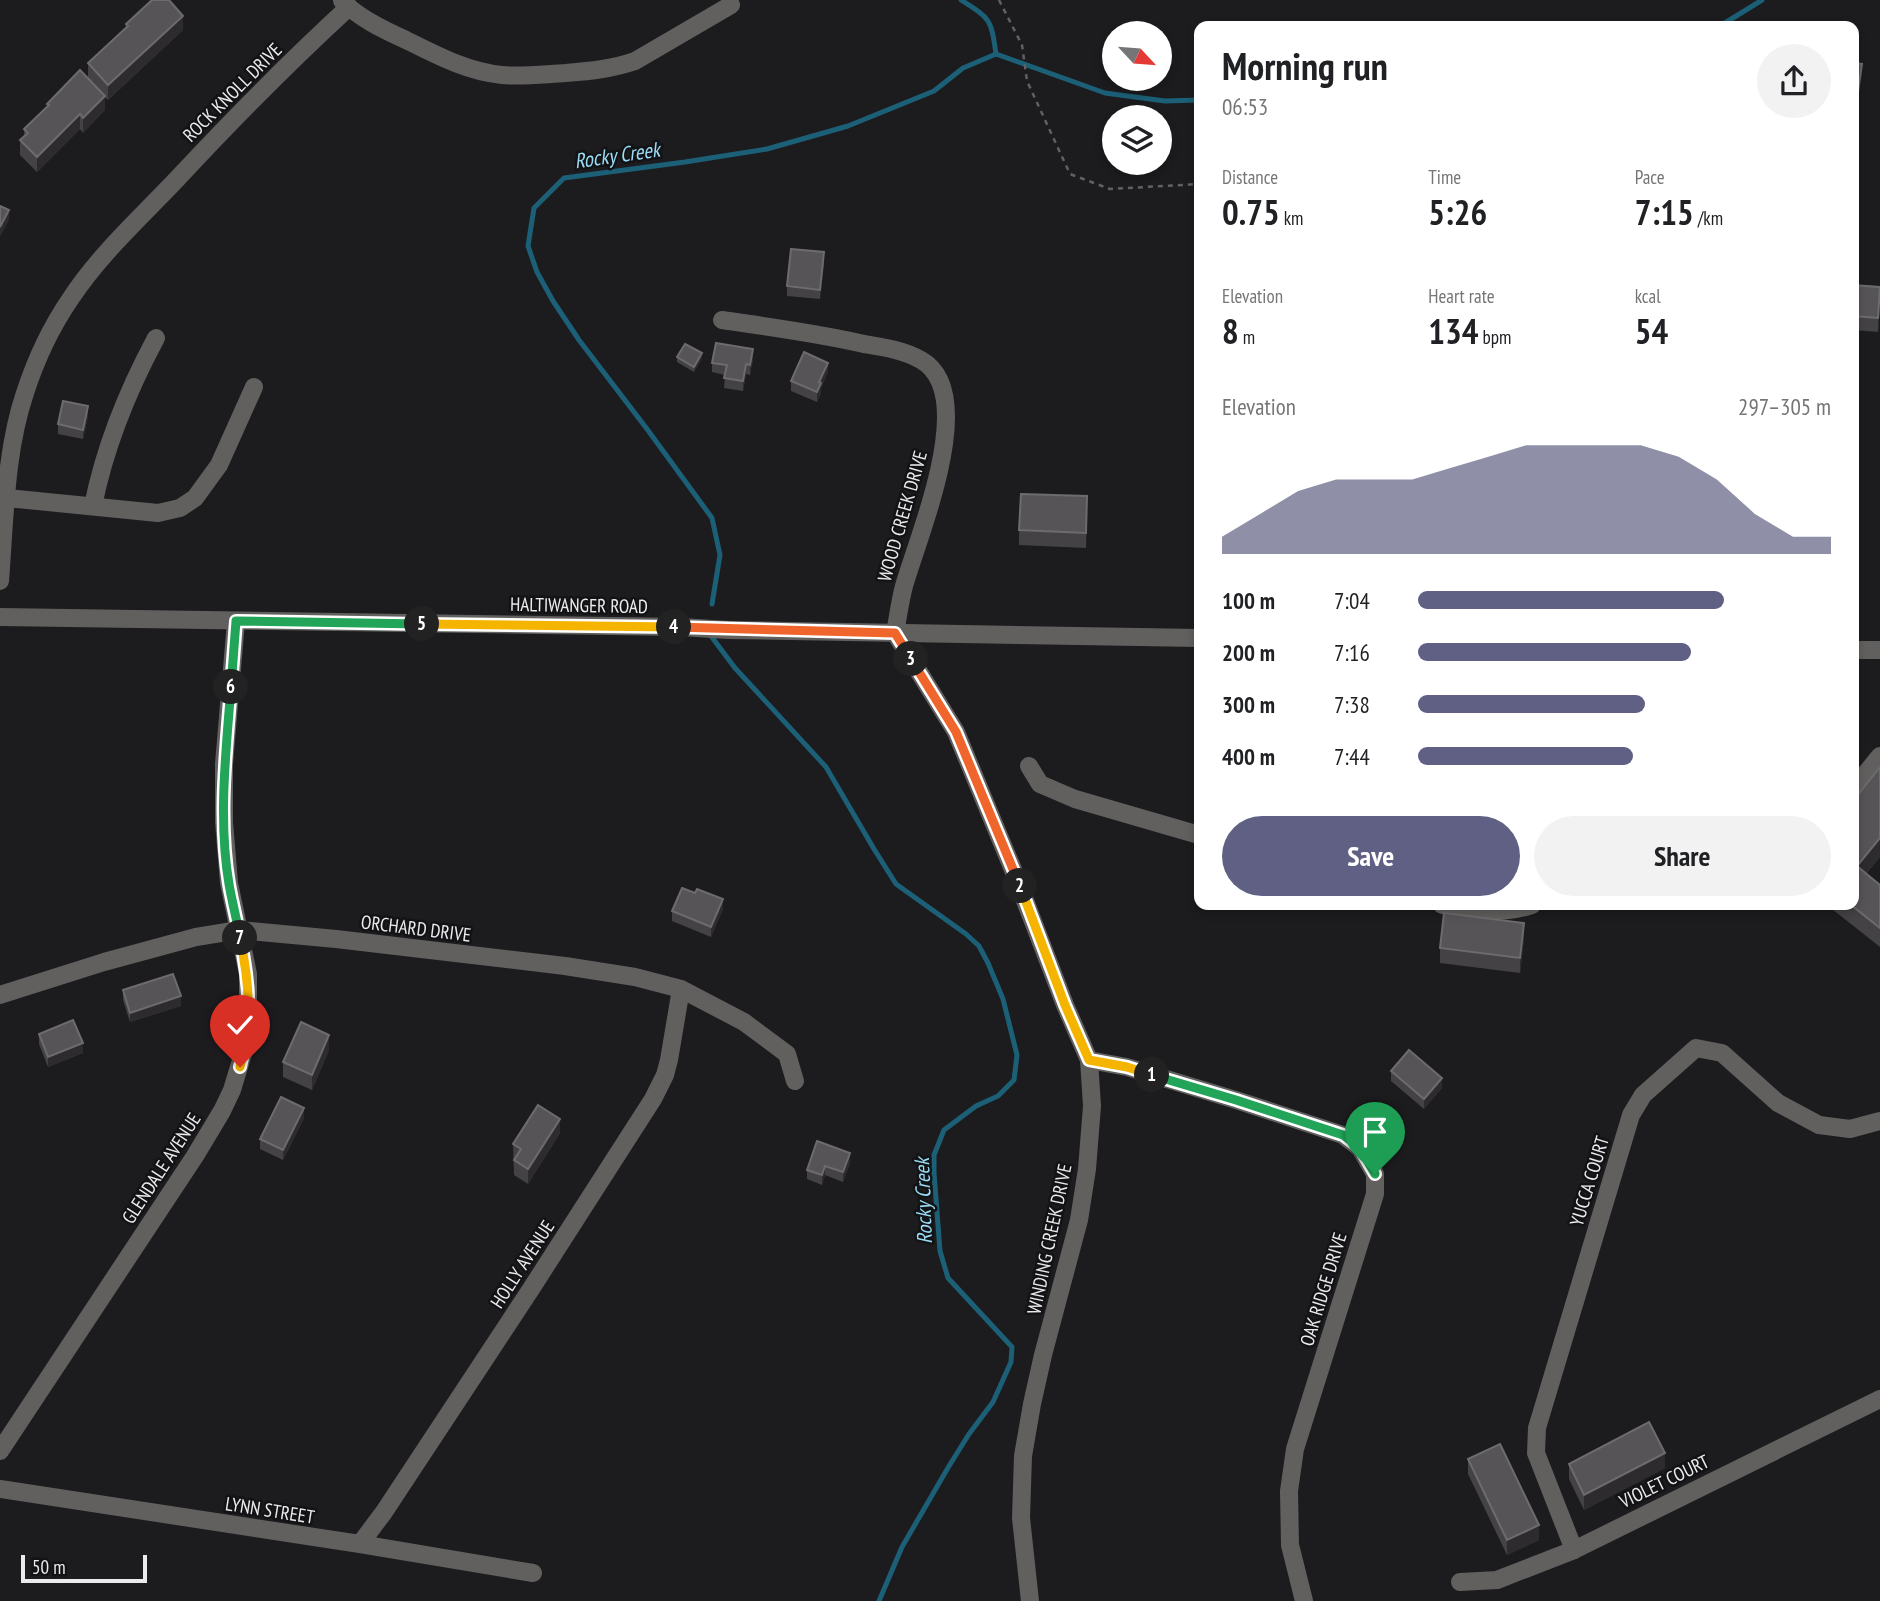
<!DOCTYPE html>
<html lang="en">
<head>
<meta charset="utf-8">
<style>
  :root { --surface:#fff; --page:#f2f2f2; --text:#202124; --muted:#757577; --accent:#606084 }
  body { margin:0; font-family:"PT Sans Narrow",sans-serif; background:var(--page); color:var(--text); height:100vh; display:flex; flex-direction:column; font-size:26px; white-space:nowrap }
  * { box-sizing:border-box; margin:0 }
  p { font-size:23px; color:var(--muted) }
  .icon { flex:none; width:38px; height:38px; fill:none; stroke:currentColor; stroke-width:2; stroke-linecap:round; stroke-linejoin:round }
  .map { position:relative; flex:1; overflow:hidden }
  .drawer { position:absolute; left:1194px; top:21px; width:665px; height:889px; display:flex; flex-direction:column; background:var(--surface); border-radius:14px; box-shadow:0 4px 10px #0003 }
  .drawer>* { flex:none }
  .needle { width:46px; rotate:116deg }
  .buttons { position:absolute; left:1102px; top:21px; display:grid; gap:14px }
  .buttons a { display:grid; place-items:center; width:70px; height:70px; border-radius:50%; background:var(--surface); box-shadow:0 4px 10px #0003; font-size:35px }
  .scale { position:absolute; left:21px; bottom:18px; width:126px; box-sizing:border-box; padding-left:7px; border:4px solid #ebeaec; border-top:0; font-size:19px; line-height:24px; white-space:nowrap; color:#ebeaec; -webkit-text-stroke:5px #131215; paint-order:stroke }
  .pin { position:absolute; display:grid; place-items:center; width:60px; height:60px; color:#fff; margin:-72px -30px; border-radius:50% 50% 50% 0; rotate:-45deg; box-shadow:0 0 7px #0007 }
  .pin .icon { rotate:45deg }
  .km { position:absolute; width:35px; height:35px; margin:-18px; border-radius:50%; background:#222; color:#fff; font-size:19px; line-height:35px; text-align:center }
  .round { display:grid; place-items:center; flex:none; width:74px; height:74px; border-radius:37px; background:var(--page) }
  .headline { display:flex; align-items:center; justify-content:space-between; height:119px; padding:0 28px }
  h1 { font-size:38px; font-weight:700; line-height:52px }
  .figures { display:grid; grid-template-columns:repeat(3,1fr); gap:10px; height:119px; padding:7px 28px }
  .figures div { display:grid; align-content:center }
  .figures b { font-size:35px; font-weight:700 }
  .figures small { font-size:19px; font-weight:400 }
  .figures p { font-size:19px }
  .chart { height:196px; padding:14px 28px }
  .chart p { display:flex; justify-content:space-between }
  .chart svg { width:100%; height:126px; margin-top:7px; fill:var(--accent); opacity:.7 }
  .button { display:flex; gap:14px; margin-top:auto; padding:14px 28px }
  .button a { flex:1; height:80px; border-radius:42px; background:var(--accent); color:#fff; font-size:28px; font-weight:700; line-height:80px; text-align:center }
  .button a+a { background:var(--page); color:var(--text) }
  ul { padding:0 28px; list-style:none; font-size:23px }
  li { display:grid; grid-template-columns:112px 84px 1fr; align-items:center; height:52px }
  li i { height:18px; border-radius:9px; background:var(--accent) }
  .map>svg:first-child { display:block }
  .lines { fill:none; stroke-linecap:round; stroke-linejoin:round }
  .stream { stroke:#1c6077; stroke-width:5 }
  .path { stroke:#616063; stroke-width:2.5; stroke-dasharray:5 5; stroke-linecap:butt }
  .minor { stroke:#61605f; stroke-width:18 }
  .wall { fill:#454245 }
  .shaded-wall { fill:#2d2b2e }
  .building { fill:#565457; stroke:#6e6b6e; stroke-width:2 }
  .split-1-casing { stroke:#fff; stroke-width:14 }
  .split-2-casing { stroke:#fff; stroke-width:14 }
  .split-3-casing { stroke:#fff; stroke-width:14 }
  .split-4-casing { stroke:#fff; stroke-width:14 }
  .split-5-casing { stroke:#fff; stroke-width:14 }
  .split-6-casing { stroke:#fff; stroke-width:14 }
  .split-7-casing { stroke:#fff; stroke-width:14 }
  .split-8-casing { stroke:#fff; stroke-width:14 }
  .split-1 { stroke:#22a559; stroke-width:9 }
  .split-2 { stroke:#f5b400; stroke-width:9 }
  .split-3 { stroke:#f0652b; stroke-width:9 }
  .split-4 { stroke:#f0652b; stroke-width:9 }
  .split-5 { stroke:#f5b400; stroke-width:9 }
  .split-6 { stroke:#22a559; stroke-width:9 }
  .split-7 { stroke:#22a559; stroke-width:9 }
  .split-8 { stroke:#f5b400; stroke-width:9 }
  .labels { text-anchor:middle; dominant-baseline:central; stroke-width:5; stroke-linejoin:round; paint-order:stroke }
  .street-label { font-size:19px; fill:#ebeaec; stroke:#131215 }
  .water-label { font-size:21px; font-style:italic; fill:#9adcf5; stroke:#131215 }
</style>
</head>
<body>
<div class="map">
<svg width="1880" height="1601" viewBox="0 0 1880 1601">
  <rect width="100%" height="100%" fill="#1c1b1e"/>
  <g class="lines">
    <g class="stream">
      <path d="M961 0C991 19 991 19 996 54"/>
      <polyline points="1720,26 1762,0"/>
      <polyline points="996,54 1105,93 1165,101 1199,100"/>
      <polyline points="712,604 720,555 712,518 647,429 579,340 553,301 537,272 528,246 534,208 564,178 685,162 767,149 848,126 934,91 963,68 996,54"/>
      <polyline points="711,636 735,668 826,767 874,849 896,884 966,934 979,946 988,963 1003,999 1017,1055 1014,1080 998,1096 976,1106 944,1130 934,1155 934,1173 940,1251 948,1278 1012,1347 1011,1362 993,1402 969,1434 949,1466 902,1547 879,1601"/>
    </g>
    <polyline class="path" points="999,0 1022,45 1027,81 1070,174 1110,189 1199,184"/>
    <g class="minor">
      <path d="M342 1C359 18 384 30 406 40 436 55 468 72 502 75 523 77 545 74 566 73 590 71 612 69 635 61L731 5"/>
      <path d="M722 320C769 327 817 333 864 344 883 347 904 350 921 360 980 393 918 536 904 586 900 601 898 617 895 633L956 732 1014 872 1065 1005 1089 1060 1092 1106 1087 1169 1079 1220 1043 1355 1032 1404 1023 1456 1021 1518 1030 1601"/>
      <polyline points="7,498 158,513 180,508 195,498 219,465 254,387"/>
      <path d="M93 506C105 446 127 392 156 338"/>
      <path d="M0 581C5 518 5 452 25 393 36 359 51 327 71 298 100 254 141 217 177 179 232 120 289 62 349 7"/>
      <polyline points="0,617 681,627 728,630 1199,638"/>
      <polyline points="1853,650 1880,650"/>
      <polyline points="1029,766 1040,784 1075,799 1199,835"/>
      <polyline points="1853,789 1880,756"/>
      <path d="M1442 905C1473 911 1502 915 1532 905"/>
      <polyline points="0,995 104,962 196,937 239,930 336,939 565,966 635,977 681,989 744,1022 787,1054 795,1081"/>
      <polyline points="1089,1060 1127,1067 1236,1100 1343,1135 1360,1148 1375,1174 1375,1194 1295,1449 1289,1491 1290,1545 1304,1601"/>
      <polyline points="0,1451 195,1156 222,1111 232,1090 245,1047 248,1024 248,974 229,883 224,822 224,764 236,621"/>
      <polyline points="0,1489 360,1544 533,1573"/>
      <polyline points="360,1544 384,1512 531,1289 653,1099 665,1075 669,1060 681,989"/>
      <polyline points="1574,1550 1536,1453 1537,1428 1631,1115 1643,1095 1696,1048 1722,1053 1778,1103 1819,1125 1850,1129 1880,1121"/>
      <polyline points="1460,1582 1497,1580 1574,1550 1880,1399"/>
    </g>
  </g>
  <g class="wall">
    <polygon points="126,24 183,30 108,100 105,97 105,110 83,133 80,129 37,172 20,155 20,140 24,136 24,129 47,107 47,104 88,78 88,63 126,27"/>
    <polygon points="824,262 820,299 787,296 787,286"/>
    <polygon points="1853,285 1880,287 1880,305 1878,332 1853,330"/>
    <polygon points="677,357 702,358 694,372 677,362"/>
    <polygon points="753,359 750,375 746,374 743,391 724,388 725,375 712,372 712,363"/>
    <polygon points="828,372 821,388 821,393 817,402 791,391 791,381"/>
    <polygon points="88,416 83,439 58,434 58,424"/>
    <polygon points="1087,511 1086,548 1019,545 1019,530"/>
    <polygon points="1880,767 1880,857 1866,874 1880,885 1880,947 1827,905 1853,905"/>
    <polygon points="723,909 711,937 672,921 672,911"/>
    <polygon points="1524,938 1520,973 1440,963 1440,948"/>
    <polygon points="123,990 181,1006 130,1022 123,1000"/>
    <polygon points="39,1034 83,1053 48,1067 39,1044"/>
    <polygon points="329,1050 312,1090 283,1077 283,1062"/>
    <polygon points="1391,1071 1442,1088 1424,1109 1391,1081"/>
    <polygon points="304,1118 283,1160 260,1149 260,1139"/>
    <polygon points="560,1133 528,1184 514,1175 513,1144"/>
    <polygon points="817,1141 850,1163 843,1182 825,1175 822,1185 807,1179 807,1170"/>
    <polygon points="1468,1459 1539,1540 1507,1555 1468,1474"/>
    <polygon points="1569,1464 1665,1468 1584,1510 1569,1479"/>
  </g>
  <g class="shaded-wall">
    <polygon points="183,16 183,30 108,100 108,85"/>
    <polygon points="1862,64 1862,74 1855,121 1855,112"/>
    <polygon points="105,96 105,110 83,133 83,118"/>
    <polygon points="80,114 80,129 37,172 37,157"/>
    <polygon points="9,210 9,220 0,237 0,227"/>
    <polygon points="824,252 824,262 820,299 820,290"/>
    <polygon points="1880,291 1880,305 1878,332 1878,318"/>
    <polygon points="753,349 753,359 750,375 750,365"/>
    <polygon points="702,353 702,358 694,372 694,367"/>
    <polygon points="828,363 828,372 821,388 821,393 817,402 817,392 819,382"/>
    <polygon points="746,364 746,374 743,391 743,381"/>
    <polygon points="88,406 88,416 83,439 83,430"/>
    <polygon points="1880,838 1880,857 1857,886 1857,866"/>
    <polygon points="723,899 723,909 711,937 711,927"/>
    <polygon points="1524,923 1524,938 1520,973 1520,958"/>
    <polygon points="181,996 181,1006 130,1022 130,1013"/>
    <polygon points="329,1035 329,1050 312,1090 312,1075"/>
    <polygon points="83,1043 83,1053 48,1067 48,1057"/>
    <polygon points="1442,1078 1442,1088 1424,1109 1424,1099"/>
    <polygon points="304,1108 304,1118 283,1160 283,1150"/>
    <polygon points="560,1119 560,1133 528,1184 528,1169"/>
    <polygon points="850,1153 850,1163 843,1182 843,1172"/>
    <polygon points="825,1166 825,1175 822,1185 822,1175"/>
    <polygon points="1665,1453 1665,1468 1584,1510 1584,1495"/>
    <polygon points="1539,1525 1539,1540 1507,1555 1507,1540"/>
  </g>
  <g class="building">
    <polygon points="152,0 169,0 183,16 108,85 88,63 128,26 126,24"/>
    <polygon points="1853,63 1862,64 1855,112 1853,111"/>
    <polygon points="80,70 105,96 83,118 80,114 37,157 20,140 28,133 24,129 49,105 47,104"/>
    <polygon points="0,206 9,210 0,227"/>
    <polygon points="791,249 824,252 820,290 787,286"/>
    <polygon points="1853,285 1880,287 1878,318 1853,316"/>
    <polygon points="716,343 753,349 750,365 746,364 743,381 724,378 727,365 712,363"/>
    <polygon points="685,344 702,353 694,367 677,357"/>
    <polygon points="804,352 828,363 819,382 821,383 817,392 791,381"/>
    <polygon points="63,401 88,406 83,430 58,424"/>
    <polygon points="1021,494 1087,496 1086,533 1019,530"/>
    <polygon points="1880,767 1880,838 1857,866 1880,885 1880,928 1851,905 1853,905 1853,801"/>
    <polygon points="682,888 695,893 697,889 723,899 711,927 672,911"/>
    <polygon points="1444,913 1524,923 1520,958 1440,948"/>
    <polygon points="173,974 181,996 130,1013 123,990"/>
    <polygon points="73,1020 83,1043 48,1057 39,1034"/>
    <polygon points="301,1022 329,1035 312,1075 283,1062"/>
    <polygon points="1409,1050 1442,1078 1424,1099 1391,1071"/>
    <polygon points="281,1097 304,1108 283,1150 260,1139"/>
    <polygon points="538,1105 560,1119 528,1169 514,1160 521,1149 513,1144"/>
    <polygon points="817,1141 850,1153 843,1172 825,1166 822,1175 807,1170"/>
    <polygon points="1649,1422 1665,1453 1584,1495 1569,1464"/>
    <polygon points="1500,1444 1539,1525 1507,1540 1468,1459"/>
  </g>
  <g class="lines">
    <defs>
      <polyline id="split-1" points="1152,1075 1236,1100 1343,1135 1360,1148 1375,1174"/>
      <polyline id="split-2" points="1020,886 1065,1005 1089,1060 1127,1067 1152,1075"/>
      <polyline id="split-3" points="911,659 956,732 1020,886"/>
      <polyline id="split-4" points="674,627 895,633 911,659"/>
      <polyline id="split-5" points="422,624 674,627"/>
      <polyline id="split-6" points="231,687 236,621 422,624"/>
      <path id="split-7" d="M231 687C226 752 218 819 229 884 232 902 237 920 240 938"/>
      <path id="split-8" d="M240 1067C252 1019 250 986 240 938"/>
    </defs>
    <use href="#split-1" class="split-1-casing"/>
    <use href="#split-2" class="split-2-casing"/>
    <use href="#split-3" class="split-3-casing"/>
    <use href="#split-4" class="split-4-casing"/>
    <use href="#split-5" class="split-5-casing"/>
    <use href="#split-6" class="split-6-casing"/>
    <use href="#split-7" class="split-7-casing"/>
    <use href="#split-8" class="split-8-casing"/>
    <use href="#split-1" class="split-1"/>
    <use href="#split-2" class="split-2"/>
    <use href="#split-3" class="split-3"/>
    <use href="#split-4" class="split-4"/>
    <use href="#split-5" class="split-5"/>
    <use href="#split-6" class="split-6"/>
    <use href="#split-7" class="split-7"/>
    <use href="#split-8" class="split-8"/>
  </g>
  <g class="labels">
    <g class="street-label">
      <text transform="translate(232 92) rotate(-45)">ROCK KNOLL DRIVE</text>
      <text transform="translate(902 516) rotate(-74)">WOOD CREEK DRIVE</text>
      <text transform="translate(579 605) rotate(1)">HALTIWANGER ROAD</text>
      <text transform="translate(416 928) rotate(7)">ORCHARD DRIVE</text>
      <text transform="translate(161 1168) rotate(-57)">GLENDALE AVENUE</text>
      <text transform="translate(1589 1181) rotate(-73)">YUCCA COURT</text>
      <text transform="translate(1049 1239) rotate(-78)">WINDING CREEK DRIVE</text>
      <text transform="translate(522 1264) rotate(-57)">HOLLY AVENUE</text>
      <text transform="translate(1323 1289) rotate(-73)">OAK RIDGE DRIVE</text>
      <text transform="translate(1664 1481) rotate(-26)">VIOLET COURT</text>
      <text transform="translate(270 1510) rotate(9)">LYNN STREET</text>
    </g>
    <g class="water-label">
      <text transform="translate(617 155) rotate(-8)">Rocky Creek</text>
      <text transform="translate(923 1201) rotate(-92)">Rocky Creek</text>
    </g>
  </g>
</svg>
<div class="buttons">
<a><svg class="needle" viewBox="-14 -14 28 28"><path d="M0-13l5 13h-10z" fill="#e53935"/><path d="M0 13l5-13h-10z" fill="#757577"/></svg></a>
<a><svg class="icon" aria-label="layers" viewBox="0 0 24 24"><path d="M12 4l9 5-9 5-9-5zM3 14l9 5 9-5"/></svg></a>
</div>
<div class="scale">50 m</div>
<div class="pin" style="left:1375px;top:1174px;background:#1e9e55"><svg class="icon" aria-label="arrive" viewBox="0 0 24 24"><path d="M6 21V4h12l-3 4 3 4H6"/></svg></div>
<div class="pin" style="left:240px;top:1067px;background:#d93025"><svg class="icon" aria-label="check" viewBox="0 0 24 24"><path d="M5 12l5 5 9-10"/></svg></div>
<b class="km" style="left:1152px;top:1075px">1</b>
<b class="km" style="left:1020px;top:886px">2</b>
<b class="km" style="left:911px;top:659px">3</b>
<b class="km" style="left:674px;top:627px">4</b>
<b class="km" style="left:422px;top:624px">5</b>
<b class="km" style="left:231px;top:687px">6</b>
<b class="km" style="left:240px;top:938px">7</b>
<section class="drawer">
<div class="headline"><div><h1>Morning run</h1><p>06:53</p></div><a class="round"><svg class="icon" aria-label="share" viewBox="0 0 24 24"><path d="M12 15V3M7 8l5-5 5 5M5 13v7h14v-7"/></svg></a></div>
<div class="figures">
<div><p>Distance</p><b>0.75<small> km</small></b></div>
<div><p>Time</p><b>5:26</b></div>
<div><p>Pace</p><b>7:15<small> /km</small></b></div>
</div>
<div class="figures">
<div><p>Elevation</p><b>8<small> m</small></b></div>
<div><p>Heart rate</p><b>134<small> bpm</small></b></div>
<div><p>kcal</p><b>54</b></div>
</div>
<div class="chart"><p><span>Elevation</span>297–305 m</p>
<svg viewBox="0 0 160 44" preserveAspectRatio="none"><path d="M0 44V38L10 30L20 22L30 18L40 18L50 18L60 14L70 10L80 6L90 6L100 6L110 6L120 10L130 18L140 30L150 38L160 38V44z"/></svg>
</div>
<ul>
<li><b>100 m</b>7:04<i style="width:74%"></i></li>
<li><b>200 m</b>7:16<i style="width:66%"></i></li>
<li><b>300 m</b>7:38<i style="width:55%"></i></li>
<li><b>400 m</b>7:44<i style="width:52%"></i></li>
</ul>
<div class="button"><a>Save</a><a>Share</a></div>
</section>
</div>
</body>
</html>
